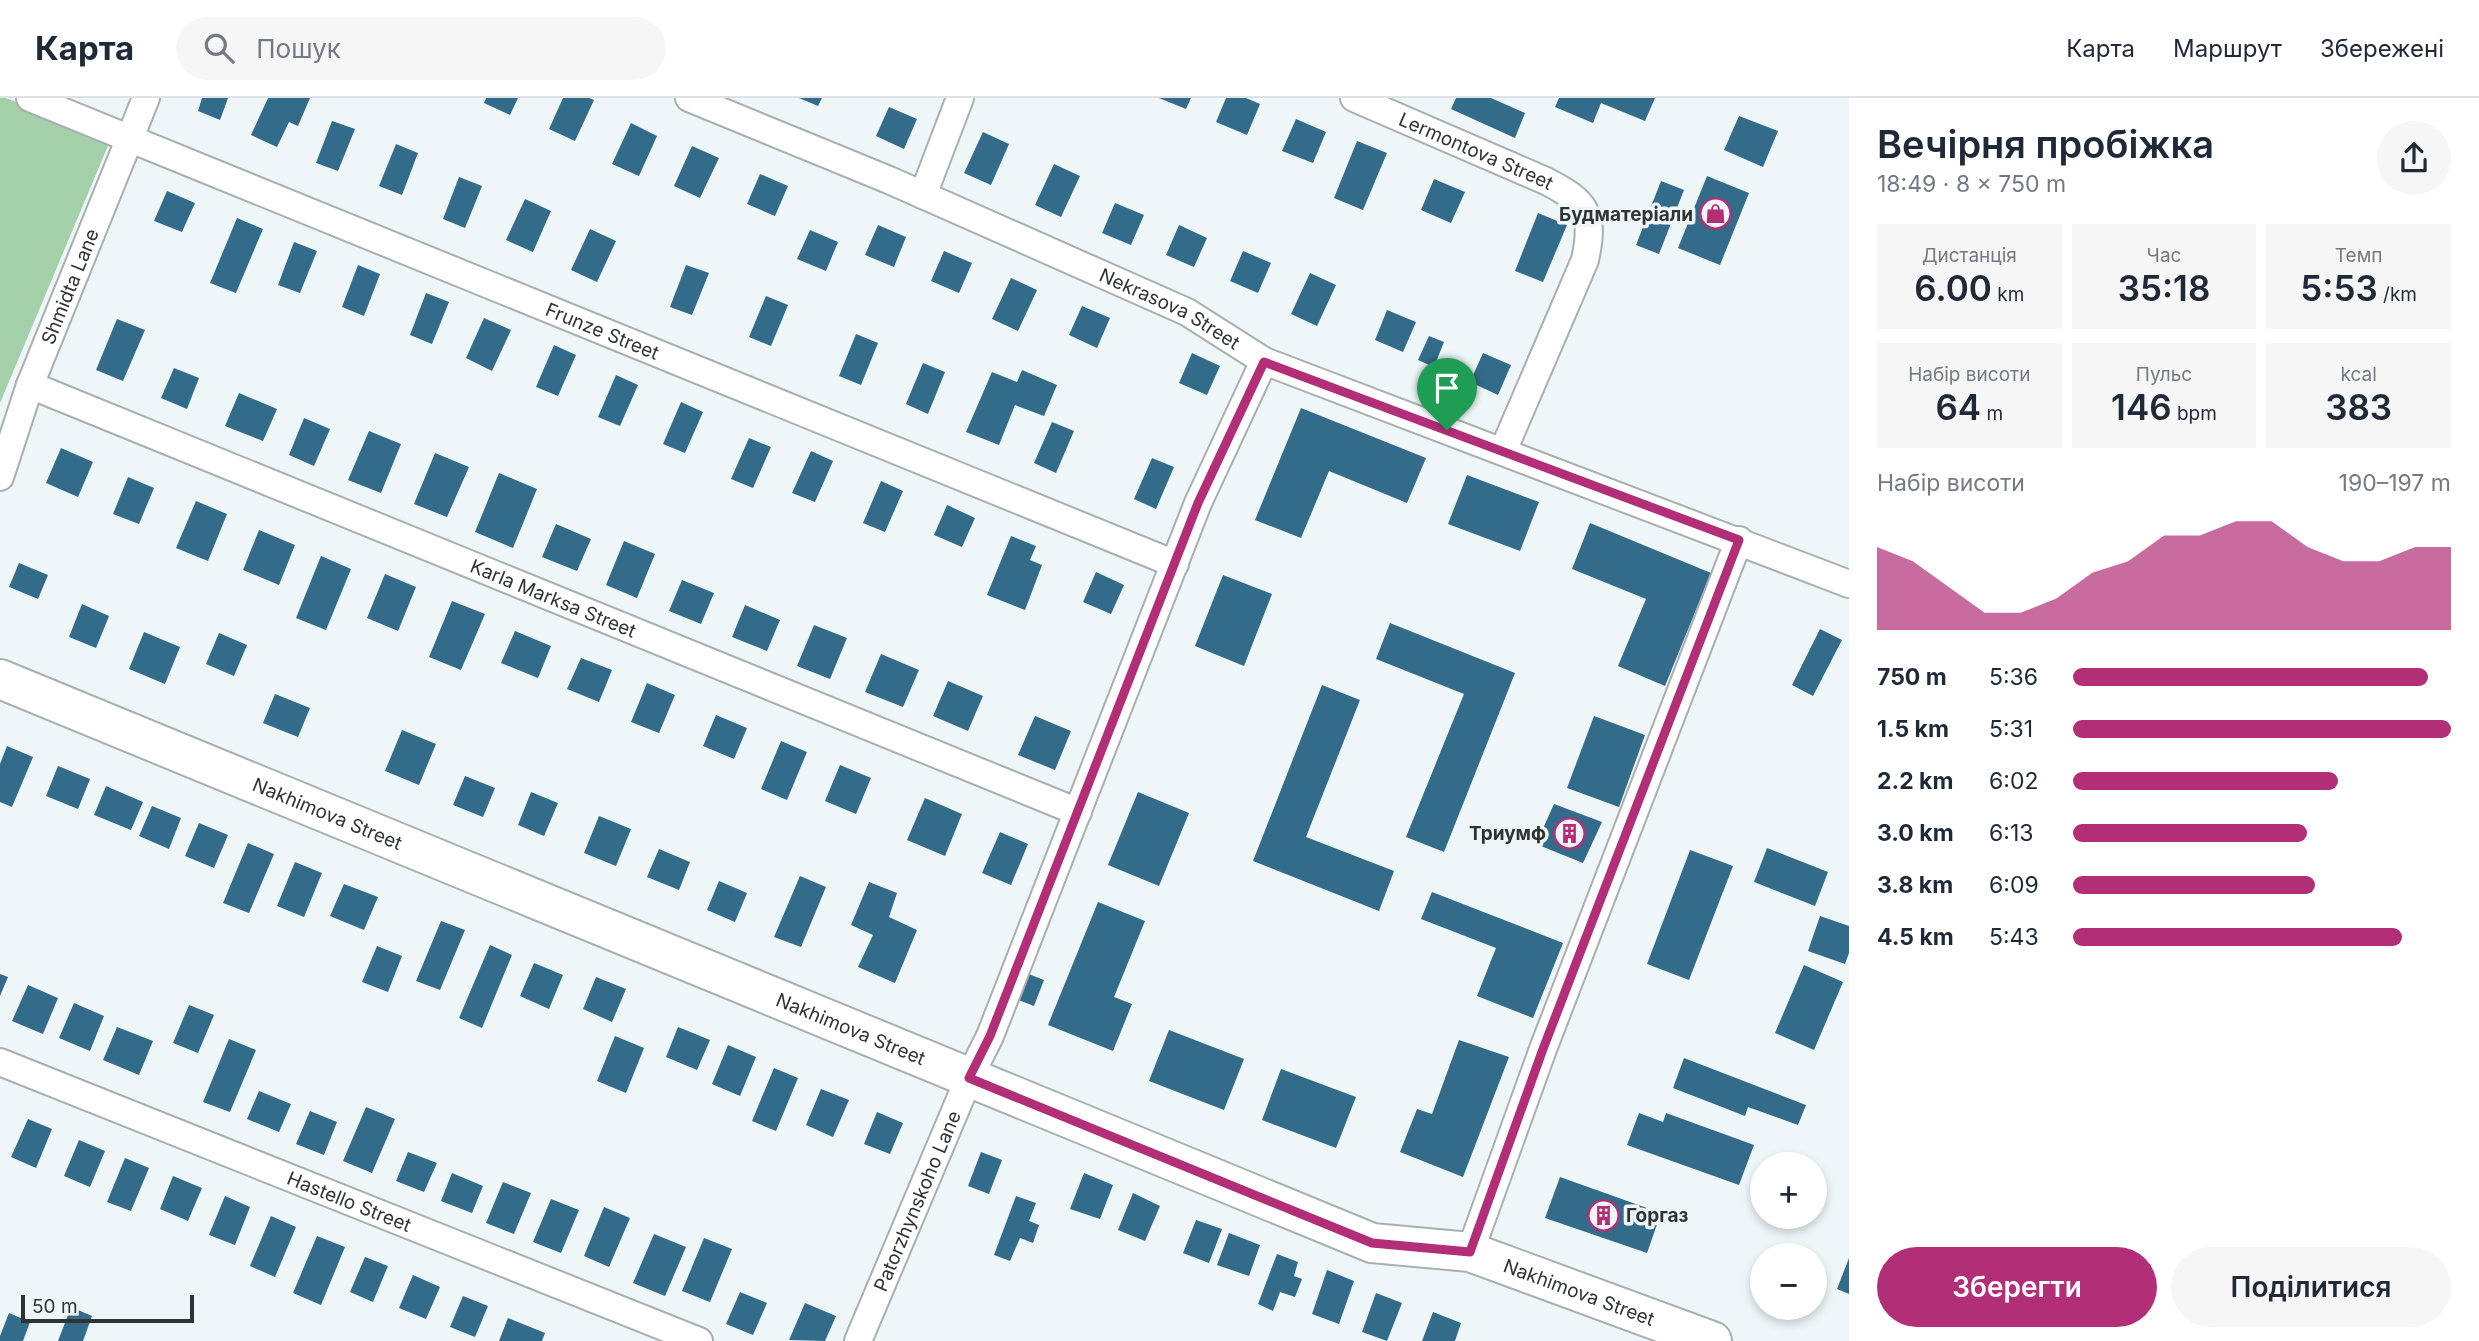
<!DOCTYPE html>
<html lang="uk">
<head>
<meta charset="utf-8">
<style>
  :root { --surface:#fff; --page:#f6f6f7; --text:#1f2937; --muted:#747a83; --line:#e0e1e3; --accent:#b22e77 }
  body { margin:0; font-family:Inter,sans-serif; background:var(--page); color:var(--text); height:100vh; display:flex; flex-direction:column; font-size:26px; white-space:nowrap }
  * { box-sizing:border-box; margin:0 }
  p { font-size:23px; color:var(--muted) }
  .icon { flex:none; width:38px; height:38px; fill:none; stroke:currentColor; stroke-width:2; stroke-linecap:round; stroke-linejoin:round }
  .map { position:relative; flex:1; overflow:hidden }
  .details { display:flex; flex-direction:column; background:var(--surface); width:630px }
  .details>* { flex:none }
  .buttons { position:absolute; left:1750px; top:1054px; display:grid; gap:14px }
  .buttons a { display:grid; place-items:center; width:77px; height:77px; border-radius:50%; background:var(--surface); box-shadow:0 4px 10px #0003; font-size:35px }
  .scale { position:absolute; left:21px; bottom:18px; width:173px; box-sizing:border-box; padding-left:7px; border:4px solid #303334; border-top:0; font-size:19px; line-height:24px; white-space:nowrap; color:#303334; -webkit-text-stroke:5px #eef6f7; paint-order:stroke }
  .pin { position:absolute; display:grid; place-items:center; width:60px; height:60px; color:#fff; margin:-72px -30px; border-radius:50% 50% 50% 0; rotate:-45deg; box-shadow:0 0 7px #0007 }
  .pin .icon { rotate:45deg }
  .round { display:grid; place-items:center; flex:none; width:74px; height:74px; border-radius:37px; background:var(--page) }
  .head { display:flex; align-items:center; justify-content:space-between; height:119px; padding:0 28px }
  h1 { font-size:38px; font-weight:600; line-height:52px }
  .stats { display:grid; grid-template-columns:repeat(3,1fr); gap:10px; height:119px; padding:7px 28px }
  .stats div { display:grid; align-content:center; border-radius:0px; background:var(--page); text-align:center }
  .stats b { font-size:35px; font-weight:600 }
  .stats small { font-size:19px; font-weight:400 }
  .stats p { font-size:19px }
  .chart { height:196px; padding:14px 28px }
  .chart p { display:flex; justify-content:space-between }
  .chart svg { width:100%; height:126px; margin-top:7px; fill:var(--accent); opacity:.7 }
  .button { display:flex; gap:14px; margin-top:auto; padding:14px 28px }
  .button a { flex:1; height:80px; border-radius:42px; background:var(--accent); color:#fff; font-size:28px; font-weight:600; line-height:80px; text-align:center }
  .button a+a { background:var(--page); color:var(--text) }
  ul { padding:0 28px; list-style:none; font-size:23px }
  li { display:grid; grid-template-columns:112px 84px 1fr; align-items:center; height:52px }
  li i { height:18px; border-radius:9px; background:var(--accent) }
  header { display:flex; align-items:center; gap:42px; box-sizing:border-box; height:98px; padding:0 35px; background:var(--surface); border-bottom:2px solid var(--line) }
  header strong { font-size:33px }
  nav { display:flex; gap:38px; margin-inline-start:auto; font-size:24px }
  .search { width:490px; height:63px; background:var(--page); display:flex; align-items:center; gap:18px; box-sizing:border-box; padding:0 24px; border-radius:38px; color:var(--muted); font-size:26px }
  main { display:flex; flex:1; min-height:0 }
  .map>svg:first-child { display:block }
  .green { fill:#a3d0a9 }
  .building { fill:#336c8b }
  .lines { fill:none; stroke-linecap:round; stroke-linejoin:round }
  .street-casing { stroke:#a9afb0; stroke-width:30 }
  .primary-casing { stroke:#a9afb0; stroke-width:42 }
  .street { stroke:#fff; stroke-width:26 }
  .primary { stroke:#fff; stroke-width:38 }
  .route-casing { stroke:#fff; stroke-width:14 }
  .route { stroke:#b22e77; stroke-width:9 }
  .labels { text-anchor:middle; dominant-baseline:central; stroke-width:7; stroke-linejoin:round; paint-order:stroke }
  .street-label { font-size:19px; fill:#303334; stroke:#eef6f7 }
  .poi-label { font-size:19px; font-weight:bold; fill:#303334; stroke:#eef6f7; text-anchor:end }
</style>
</head>
<body>
<header>
<strong>Карта</strong>
<div class="search"><svg class="icon" aria-label="search" viewBox="0 0 24 24"><circle cx="10" cy="10" r="6"/><path d="M15 15l6 6"/></svg>Пошук</div>
<nav><a>Карта</a><a>Маршрут</a><a>Збережені</a></nav>
</header>
<main>
<div class="map">
<svg width="1849" height="1243" viewBox="0 0 1849 1243">
  <rect width="100%" height="100%" fill="#eef6f7"/>
  <polygon class="green" points="0,0 6,0 110,43 0,305"/>
  <g class="building">
    <polygon points="202,0 228,0 220,22 198,13"/>
    <polygon points="268,0 310,0 298,28 289,24 277,49 251,37"/>
    <polygon points="486,0 518,0 510,17 484,5"/>
    <polygon points="563,0 589,0 594,2 575,43 549,31"/>
    <polygon points="799,0 822,0 818,8"/>
    <polygon points="1159,0 1191,0 1186,11"/>
    <polygon points="1226,0 1246,0 1260,6 1247,37 1216,24"/>
    <polygon points="1456,0 1491,0 1525,15 1515,40 1451,11"/>
    <polygon points="1559,0 1655,0 1645,23 1601,5 1593,25 1555,9"/>
    <polygon points="889,9 917,21 904,51 876,38"/>
    <polygon points="1739,18 1778,33 1763,69 1724,52"/>
    <polygon points="1296,21 1326,34 1313,65 1282,53"/>
    <polygon points="332,23 355,31 338,73 316,65"/>
    <polygon points="631,25 657,38 639,78 612,66"/>
    <polygon points="983,34 1009,46 991,87 964,75"/>
    <polygon points="1357,43 1387,55 1363,112 1334,100"/>
    <polygon points="396,46 418,55 402,97 379,88"/>
    <polygon points="692,48 719,60 700,100 674,88"/>
    <polygon points="1054,66 1080,78 1061,119 1035,107"/>
    <polygon points="760,76 788,88 775,118 747,106"/>
    <polygon points="1707,78 1749,95 1720,167 1678,150"/>
    <polygon points="459,79 482,88 465,130 443,121"/>
    <polygon points="1434,81 1465,94 1451,125 1421,112"/>
    <polygon points="1661,83 1684,92 1659,156 1636,147"/>
    <polygon points="167,93 195,105 182,134 154,123"/>
    <polygon points="525,101 551,113 533,154 506,142"/>
    <polygon points="1115,105 1144,117 1131,147 1102,135"/>
    <polygon points="1538,115 1567,127 1543,184 1515,173"/>
    <polygon points="237,120 263,131 236,195 210,185"/>
    <polygon points="878,127 906,139 894,169 865,157"/>
    <polygon points="1179,127 1207,140 1194,169 1166,157"/>
    <polygon points="590,131 616,143 597,184 571,172"/>
    <polygon points="810,132 838,144 826,173 797,161"/>
    <polygon points="294,144 317,153 300,195 278,187"/>
    <polygon points="944,153 972,165 959,195 931,183"/>
    <polygon points="1243,153 1271,165 1258,195 1230,183"/>
    <polygon points="358,167 380,176 364,218 342,209"/>
    <polygon points="686,167 709,175 692,217 670,209"/>
    <polygon points="1310,175 1336,187 1317,228 1291,216"/>
    <polygon points="1011,180 1037,192 1018,233 992,221"/>
    <polygon points="426,195 449,204 432,246 410,237"/>
    <polygon points="766,198 788,207 771,248 749,239"/>
    <polygon points="1082,208 1110,220 1097,250 1069,237"/>
    <polygon points="1387,212 1416,224 1403,254 1375,242"/>
    <polygon points="484,220 511,232 492,273 466,260"/>
    <polygon points="117,221 145,232 123,283 96,272"/>
    <polygon points="856,236 878,245 861,287 839,278"/>
    <polygon points="1429,238 1444,244 1434,269 1418,262"/>
    <polygon points="554,247 576,257 558,298 536,289"/>
    <polygon points="1192,255 1220,268 1207,297 1179,285"/>
    <polygon points="1483,255 1511,267 1498,297 1470,284"/>
    <polygon points="923,265 945,274 928,316 906,306"/>
    <polygon points="174,270 199,280 187,311 161,300"/>
    <polygon points="1022,272 1057,287 1044,318 1015,307 999,347 966,334 992,274 1017,284"/>
    <polygon points="616,277 638,287 620,328 598,319"/>
    <polygon points="239,295 277,311 263,343 225,328"/>
    <polygon points="681,304 703,314 685,355 663,346"/>
    <polygon points="1301,310 1426,360 1407,405 1329,373 1301,440 1255,422"/>
    <polygon points="304,320 330,331 314,368 289,357"/>
    <polygon points="1052,324 1074,333 1056,375 1034,365"/>
    <polygon points="369,333 401,346 381,395 348,382"/>
    <polygon points="749,340 771,349 753,390 731,381"/>
    <polygon points="61,350 93,364 78,399 46,385"/>
    <polygon points="811,353 833,363 815,404 792,395"/>
    <polygon points="435,355 469,369 447,419 414,406"/>
    <polygon points="1152,360 1174,369 1156,411 1134,401"/>
    <polygon points="499,375 537,391 513,450 475,434"/>
    <polygon points="1467,377 1539,404 1520,453 1448,426"/>
    <polygon points="128,379 154,390 139,426 113,416"/>
    <polygon points="881,383 903,393 885,434 863,425"/>
    <polygon points="196,403 227,416 208,463 176,450"/>
    <polygon points="947,407 975,420 962,449 934,437"/>
    <polygon points="1590,425 1711,475 1665,588 1618,568 1646,501 1572,471"/>
    <polygon points="556,426 591,441 577,473 542,459"/>
    <polygon points="259,432 295,447 279,487 243,472"/>
    <polygon points="1011,438 1036,448 1030,462 1042,467 1025,512 987,497"/>
    <polygon points="624,443 655,456 637,500 606,487"/>
    <polygon points="321,458 351,471 326,532 296,520"/>
    <polygon points="19,465 48,477 38,501 9,489"/>
    <polygon points="1096,474 1124,487 1111,516 1083,504"/>
    <polygon points="385,476 416,489 398,533 367,520"/>
    <polygon points="1223,477 1272,496 1244,568 1195,548"/>
    <polygon points="682,482 714,495 701,526 669,513"/>
    <polygon points="452,503 485,516 461,572 429,559"/>
    <polygon points="82,506 109,518 96,550 69,539"/>
    <polygon points="745,507 780,522 767,553 732,539"/>
    <polygon points="1390,525 1515,575 1444,754 1406,739 1464,596 1376,561"/>
    <polygon points="814,527 847,540 830,581 797,568"/>
    <polygon points="1820,531 1842,542 1813,598 1792,587"/>
    <polygon points="515,533 551,548 538,580 501,565"/>
    <polygon points="144,534 180,549 165,586 129,571"/>
    <polygon points="219,535 247,547 234,578 206,566"/>
    <polygon points="881,556 919,572 903,609 865,594"/>
    <polygon points="581,560 612,572 599,604 567,591"/>
    <polygon points="948,583 983,598 968,633 933,618"/>
    <polygon points="647,585 675,597 659,635 631,624"/>
    <polygon points="1322,587 1360,602 1306,739 1394,773 1379,813 1253,763"/>
    <polygon points="275,596 310,610 298,639 263,625"/>
    <polygon points="716,617 747,630 734,661 703,648"/>
    <polygon points="1035,618 1071,633 1055,672 1018,657"/>
    <polygon points="1594,618 1645,637 1619,709 1567,690"/>
    <polygon points="402,632 436,646 419,687 385,673"/>
    <polygon points="781,643 807,654 787,702 761,691"/>
    <polygon points="7,648 33,659 12,709 0,704 0,666"/>
    <polygon points="840,667 871,680 856,716 825,703"/>
    <polygon points="58,668 90,681 78,711 46,698"/>
    <polygon points="465,678 495,690 483,719 453,707"/>
    <polygon points="106,688 143,704 131,732 94,717"/>
    <polygon points="531,694 558,705 544,738 518,727"/>
    <polygon points="1138,694 1189,715 1159,788 1108,767"/>
    <polygon points="925,700 962,716 945,758 907,742"/>
    <polygon points="1554,706 1602,724 1583,765 1536,746"/>
    <polygon points="152,708 181,720 169,751 139,738"/>
    <polygon points="599,718 631,731 616,768 584,755"/>
    <polygon points="199,725 228,737 214,770 185,758"/>
    <polygon points="1000,734 1028,746 1011,787 982,775"/>
    <polygon points="248,745 274,756 249,815 223,805"/>
    <polygon points="1767,750 1828,774 1815,808 1754,784"/>
    <polygon points="659,751 690,764 679,792 647,779"/>
    <polygon points="1690,752 1733,768 1689,882 1647,866"/>
    <polygon points="295,764 322,775 304,819 277,808"/>
    <polygon points="800,778 826,789 801,849 774,839"/>
    <polygon points="719,783 747,795 735,824 707,812"/>
    <polygon points="869,784 897,795 889,819 917,832 895,885 858,869 873,837 851,827"/>
    <polygon points="344,786 378,799 364,832 330,818"/>
    <polygon points="1432,794 1563,845 1533,920 1477,898 1496,850 1421,821"/>
    <polygon points="1098,804 1145,823 1114,899 1132,906 1113,953 1048,927"/>
    <polygon points="1820,818 1849,828 1849,855 1845,866 1808,853"/>
    <polygon points="441,823 465,832 440,892 416,883"/>
    <polygon points="490,847 512,857 482,930 459,920"/>
    <polygon points="377,848 402,858 388,894 362,884"/>
    <polygon points="534,865 563,877 549,911 520,898"/>
    <polygon points="1804,867 1843,884 1814,952 1775,935"/>
    <polygon points="1026,875 1044,882 1034,908 1016,901"/>
    <polygon points="0,876 8,879 0,898"/>
    <polygon points="596,879 626,891 612,924 583,911"/>
    <polygon points="28,887 58,900 43,936 12,923"/>
    <polygon points="74,905 104,918 90,953 59,940"/>
    <polygon points="189,907 214,917 198,955 173,945"/>
    <polygon points="117,929 153,943 139,977 103,962"/>
    <polygon points="678,929 710,942 697,972 666,959"/>
    <polygon points="1169,932 1244,961 1224,1012 1149,983"/>
    <polygon points="615,938 644,950 626,995 597,983"/>
    <polygon points="229,941 256,952 230,1014 203,1004"/>
    <polygon points="1459,942 1509,959 1463,1079 1400,1054 1417,1011 1432,1016"/>
    <polygon points="728,947 756,959 740,998 712,986"/>
    <polygon points="1684,960 1806,1007 1798,1027 1748,1009 1745,1018 1673,990"/>
    <polygon points="774,970 798,980 776,1033 752,1023"/>
    <polygon points="1281,971 1356,999 1336,1050 1262,1022"/>
    <polygon points="821,991 849,1002 833,1039 806,1027"/>
    <polygon points="259,993 291,1006 279,1034 247,1021"/>
    <polygon points="366,1009 395,1021 372,1075 343,1063"/>
    <polygon points="310,1013 337,1024 324,1057 296,1046"/>
    <polygon points="877,1014 903,1025 890,1056 864,1046"/>
    <polygon points="1639,1015 1663,1024 1666,1015 1754,1047 1739,1087 1627,1047"/>
    <polygon points="28,1021 52,1031 36,1070 11,1059"/>
    <polygon points="79,1042 105,1053 90,1089 64,1078"/>
    <polygon points="408,1054 437,1065 424,1094 396,1083"/>
    <polygon points="981,1054 1002,1062 989,1096 968,1088"/>
    <polygon points="125,1060 149,1070 131,1113 107,1104"/>
    <polygon points="452,1075 483,1088 472,1115 441,1103"/>
    <polygon points="1084,1075 1113,1087 1100,1121 1070,1111"/>
    <polygon points="173,1078 202,1090 188,1123 160,1111"/>
    <polygon points="1560,1079 1661,1115 1647,1155 1545,1120"/>
    <polygon points="503,1084 531,1095 514,1136 486,1125"/>
    <polygon points="1133,1095 1160,1108 1145,1143 1118,1132"/>
    <polygon points="225,1098 250,1109 235,1147 209,1137"/>
    <polygon points="1016,1098 1036,1105 1029,1123 1039,1127 1033,1145 1020,1140 1010,1163 994,1157"/>
    <polygon points="551,1101 579,1112 561,1155 533,1144"/>
    <polygon points="604,1109 630,1120 609,1169 584,1158"/>
    <polygon points="271,1118 296,1129 275,1179 250,1168"/>
    <polygon points="1196,1122 1222,1131 1209,1165 1183,1155"/>
    <polygon points="1229,1135 1260,1147 1249,1178 1217,1167"/>
    <polygon points="654,1136 686,1149 665,1198 633,1185"/>
    <polygon points="317,1138 345,1149 321,1207 293,1195"/>
    <polygon points="704,1140 732,1151 710,1204 682,1193"/>
    <polygon points="1277,1156 1298,1164 1294,1178 1302,1181 1295,1199 1280,1194 1273,1213 1258,1206"/>
    <polygon points="365,1159 388,1168 373,1204 350,1194"/>
    <polygon points="1849,1160 1849,1196 1837,1191"/>
    <polygon points="1327,1172 1354,1183 1339,1226 1312,1216"/>
    <polygon points="413,1177 440,1189 426,1221 399,1210"/>
    <polygon points="740,1194 767,1205 753,1237 726,1226"/>
    <polygon points="1376,1195 1402,1205 1387,1243 1362,1234"/>
    <polygon points="463,1198 488,1208 475,1239 450,1229"/>
    <polygon points="805,1205 836,1218 825,1243 789,1242"/>
    <polygon points="71,1209 92,1218 83,1243 58,1243"/>
    <polygon points="1433,1214 1461,1225 1455,1243 1422,1243"/>
    <polygon points="9,1215 30,1224 23,1243 0,1243 0,1238"/>
    <polygon points="508,1220 545,1235 542,1243 499,1243"/>
  </g>
  <g class="lines">
    <defs>
      <g id="street">
        <path id="s1" d="M30 0 1175 466"/>
        <path id="s2" d="M689 0 889 82 1187 214 1264 263 1849 486"/>
        <path id="s3" d="M1354 0 1546 83C1587 104 1595 116 1585 162L1503 353"/>
        <polyline points="923,97 960,0"/>
        <path id="s4" d="M30 287 1078 714"/>
        <path id="s5" d="M0 379 30 287 146 0"/>
        <path id="s6" d="M0 964 699 1243"/>
        <polyline points="1470,1154 1543,951 1739,442"/>
        <path id="s7" d="M858 1243 969 980 990 938 1198 405 1264 263"/>
      </g>
      <g id="primary">
        <path id="s8" d="M0 581 1372 1145 1470 1154 1712 1243"/>
      </g>
    </defs>
    <use href="#street" class="street-casing"/>
    <use href="#primary" class="primary-casing"/>
    <use href="#street" class="street"/>
    <use href="#primary" class="primary"/>
  </g>
  <g class="lines">
    <defs>
      <polygon id="route" points="1264,264 1739,442 1543,951 1470,1154 1372,1145 969,980 990,938 1198,405"/>
    </defs>
    <use href="#route" class="route-casing"/>
    <use href="#route" class="route"/>
  </g>
  <defs>
    <symbol id="shop-ring" viewBox="-11 -11 22 22"><circle r="9.5" fill="#eef6f7" stroke="#b22e77" stroke-width="1.5"/><path d="M-5-2.5h2.3a2.7 3.5 0 0 1 5.4 0H5L5.5 6h-11ZM-1.5-2.5h3a1.5 2.3 0 0 0-3 0Z" fill="#b22e77"/></symbol>
    <symbol id="building-ring" viewBox="-11 -11 22 22"><circle r="9.5" fill="#eef6f7" stroke="#b22e77" stroke-width="1.5"/><path d="M-4-6H4V6H1V3H-1V6H-4ZM-2.5-4.3h1.7v1.8h-1.7ZM.8-4.3h1.7v1.8H.8ZM-2.5-1h1.7V.8h-1.7ZM.8-1h1.7V.8H.8Z" fill="#b22e77"/></symbol>
  </defs>
  <g fill-rule="evenodd">
    <use href="#shop-ring" x="1698" y="98" width="35" height="35"/>
    <use href="#building-ring" x="1552" y="718" width="35" height="35"/>
    <use href="#building-ring" x="1586" y="1100" width="35" height="35"/>
  </g>
  <g class="labels">
    <g class="street-label">
      <text stroke="none"><textPath href="#s3" startOffset="133">Lermontova Street</textPath></text>
      <text stroke="none"><textPath href="#s5" startOffset="203">Shmidta Lane</textPath></text>
      <text stroke="none"><textPath href="#s2" startOffset="525">Nekrasova Street</textPath></text>
      <text stroke="none"><textPath href="#s1" startOffset="618">Frunze Street</textPath></text>
      <text stroke="none"><textPath href="#s4" startOffset="565">Karla Marksa Street</textPath></text>
      <text stroke="none"><textPath href="#s8" startOffset="354">Nakhimova Street</textPath></text>
      <text stroke="none"><textPath href="#s8" startOffset="920">Nakhimova Street</textPath></text>
      <text stroke="none"><textPath href="#s6" startOffset="376">Hastello Street</textPath></text>
      <text stroke="none"><textPath href="#s7" startOffset="152">Patorzhynskoho Lane</textPath></text>
      <text stroke="none"><textPath href="#s8" startOffset="1698">Nakhimova Street</textPath></text>
    </g>
    <g class="poi-label">
      <text x="1693" y="116">Будматеріали</text>
      <text x="1546" y="735">Триумф</text>
      <text x="1626" y="1117" text-anchor="start">Горгаз</text>
    </g>
  </g>
</svg>
<div class="buttons">
<a>+</a>
<a>−</a>
</div>
<div class="scale">50 m</div>
<div class="pin" style="left:1447px;top:332px;background:#1e9e55"><svg class="icon" aria-label="arrive" viewBox="0 0 24 24"><path d="M6 21V4h12l-3 4 3 4H6"/></svg></div>
</div>
<section class="details">
<div class="head"><div><h1>Вечірня пробіжка</h1><p>18:49 · 8 × 750 m</p></div><a class="round"><svg class="icon" aria-label="share" viewBox="0 0 24 24"><path d="M12 15V3M7 8l5-5 5 5M5 13v7h14v-7"/></svg></a></div>
<div class="stats">
<div><p>Дистанція</p><b>6.00<small> km</small></b></div>
<div><p>Час</p><b>35:18</b></div>
<div><p>Темп</p><b>5:53<small> /km</small></b></div>
</div>
<div class="stats">
<div><p>Набір висоти</p><b>64<small> m</small></b></div>
<div><p>Пульс</p><b>146<small> bpm</small></b></div>
<div><p>kcal</p><b>383</b></div>
</div>
<div class="chart"><p><span>Набір висоти</span>190–197 m</p>
<svg viewBox="0 0 160 44" preserveAspectRatio="none"><path d="M0 44V15L10 20L20 29L30 38L40 38L50 33L60 24L70 20L80 11L90 11L100 6L110 6L120 15L130 20L140 20L150 15L160 15V44z"/></svg>
</div>
<ul>
<li><b>750 m</b>5:36<i style="width:94%"></i></li>
<li><b>1.5 km</b>5:31<i style="width:100%"></i></li>
<li><b>2.2 km</b>6:02<i style="width:70%"></i></li>
<li><b>3.0 km</b>6:13<i style="width:62%"></i></li>
<li><b>3.8 km</b>6:09<i style="width:64%"></i></li>
<li><b>4.5 km</b>5:43<i style="width:87%"></i></li>
</ul>
<div class="button"><a>Зберегти</a><a>Поділитися</a></div>
</section>
</main>
</body>
</html>
